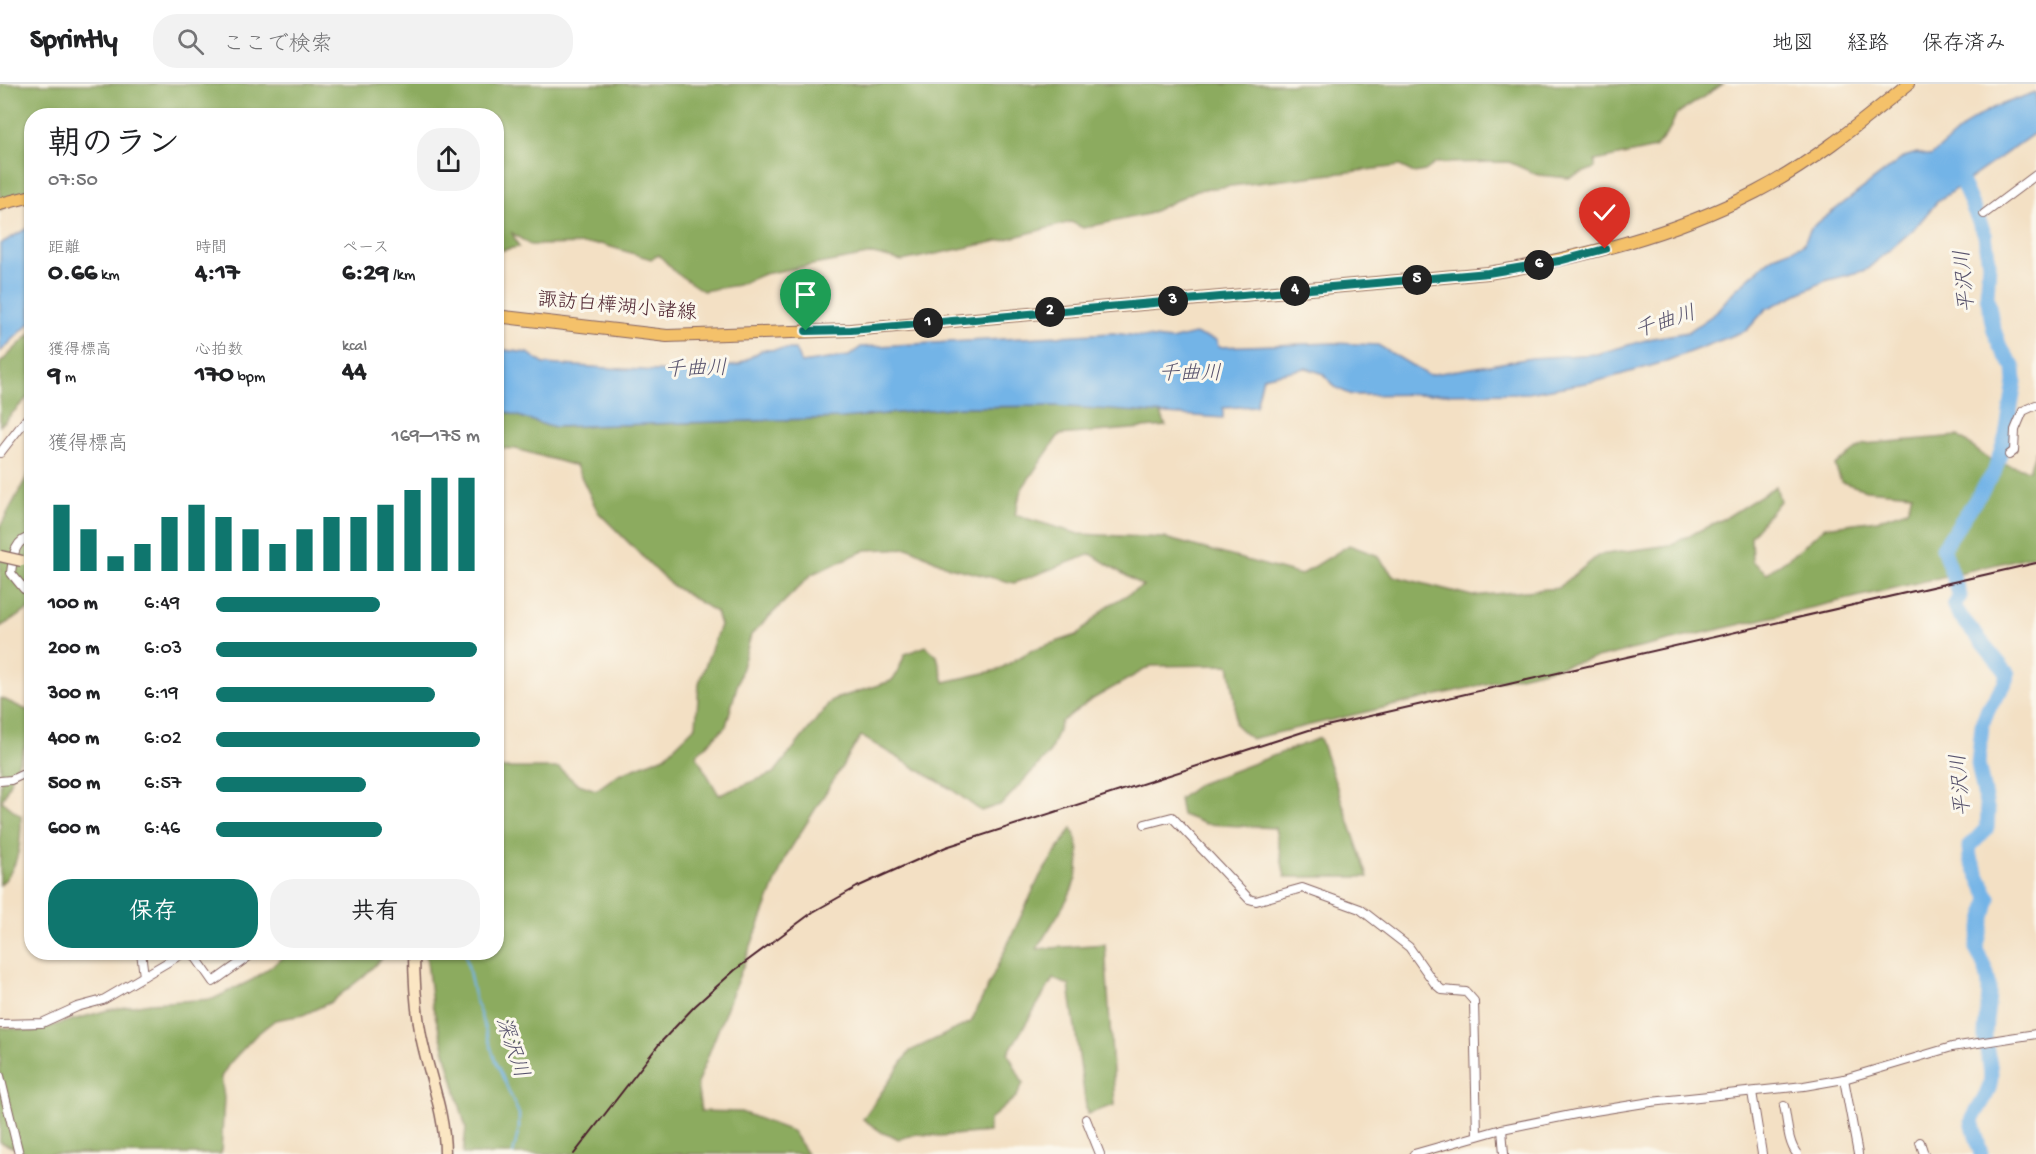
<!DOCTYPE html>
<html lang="ja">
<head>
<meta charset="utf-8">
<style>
  :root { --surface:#fff; --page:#f2f2f2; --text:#202124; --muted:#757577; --line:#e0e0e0; --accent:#0f766e }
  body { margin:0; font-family:"Gochi Hand","Klee One",sans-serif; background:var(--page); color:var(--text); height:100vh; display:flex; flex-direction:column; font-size:22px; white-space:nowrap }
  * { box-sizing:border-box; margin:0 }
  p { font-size:20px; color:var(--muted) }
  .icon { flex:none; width:33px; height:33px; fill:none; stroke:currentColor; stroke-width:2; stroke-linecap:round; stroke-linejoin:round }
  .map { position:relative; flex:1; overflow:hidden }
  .side { position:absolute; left:24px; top:24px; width:480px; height:852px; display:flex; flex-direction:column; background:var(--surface); border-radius:24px; box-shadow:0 2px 4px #0004 }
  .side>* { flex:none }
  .pin { position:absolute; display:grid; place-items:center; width:51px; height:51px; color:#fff; margin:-62px -26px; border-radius:50% 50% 50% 0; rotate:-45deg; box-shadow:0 0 6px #0007 }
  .pin .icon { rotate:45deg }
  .km { position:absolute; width:30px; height:30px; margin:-15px; border-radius:50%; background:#222; color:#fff; font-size:16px; line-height:30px; text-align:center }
  .round { display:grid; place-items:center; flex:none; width:63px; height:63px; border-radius:24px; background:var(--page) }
  .summary { display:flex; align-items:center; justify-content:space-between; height:102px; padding:0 24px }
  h1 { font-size:33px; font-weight:700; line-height:45px }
  .figures { display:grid; grid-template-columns:repeat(3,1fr); gap:9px; height:102px; padding:6px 24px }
  .figures div { display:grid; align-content:center }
  .figures b { font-size:26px; font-weight:700 }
  .figures small { font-size:16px; font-weight:400 }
  .figures p { font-size:16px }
  .chart { height:168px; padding:12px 24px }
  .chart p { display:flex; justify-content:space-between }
  .chart svg { width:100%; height:108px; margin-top:6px; stroke:var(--accent); stroke-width:6 }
  .cta { display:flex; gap:12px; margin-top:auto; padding:12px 24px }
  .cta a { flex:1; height:69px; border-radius:24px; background:var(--accent); color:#fff; font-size:24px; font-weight:700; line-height:69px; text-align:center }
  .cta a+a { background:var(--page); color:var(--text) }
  ul { padding:0 24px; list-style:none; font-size:20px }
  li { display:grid; grid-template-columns:96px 72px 1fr; align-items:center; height:45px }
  li i { height:15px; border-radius:8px; background:var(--accent) }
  header { display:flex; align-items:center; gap:36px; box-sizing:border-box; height:84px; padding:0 30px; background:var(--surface); border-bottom:2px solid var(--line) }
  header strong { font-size:28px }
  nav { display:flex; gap:33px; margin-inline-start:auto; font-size:21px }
  .search { width:420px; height:54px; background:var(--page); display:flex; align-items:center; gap:15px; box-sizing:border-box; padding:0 21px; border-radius:24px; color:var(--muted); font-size:22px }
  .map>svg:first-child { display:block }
  .forest { fill:#8cab5f; stroke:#6b6545; stroke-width:1.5; fill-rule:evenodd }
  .water { fill:#73b4e7; stroke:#5e6a89; stroke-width:1.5 }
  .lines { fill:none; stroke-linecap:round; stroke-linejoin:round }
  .stream { stroke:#73b4e7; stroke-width:2 }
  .river { stroke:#73b4e7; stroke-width:15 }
  .street-casing { stroke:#856361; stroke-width:10 }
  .secondary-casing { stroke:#856361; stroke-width:13 }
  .primary-casing { stroke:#856361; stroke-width:14 }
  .street { stroke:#fff; stroke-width:8 }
  .secondary { stroke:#fbe6c3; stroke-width:10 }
  .primary { stroke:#f4c16a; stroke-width:12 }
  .rail { stroke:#4a1f2b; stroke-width:2 }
  .secondary-bridge-casing { stroke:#856361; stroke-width:13; stroke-linecap:butt }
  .secondary-bridge { stroke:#fbe6c3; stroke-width:10 }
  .route-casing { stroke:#fff; stroke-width:12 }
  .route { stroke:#0f766e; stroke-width:8 }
  .labels { text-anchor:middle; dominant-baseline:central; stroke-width:6; stroke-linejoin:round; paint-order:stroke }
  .street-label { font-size:20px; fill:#4a1f2b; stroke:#fbf7ec }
  .water-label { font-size:21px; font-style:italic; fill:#58536d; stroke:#fbf7ec }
</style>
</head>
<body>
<header>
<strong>Sprintly</strong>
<div class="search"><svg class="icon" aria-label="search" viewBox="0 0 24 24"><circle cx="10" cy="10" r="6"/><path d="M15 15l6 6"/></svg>ここで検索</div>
<nav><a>地図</a><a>経路</a><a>保存済み</a></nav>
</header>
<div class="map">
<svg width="2036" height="1070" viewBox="0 0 2036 1070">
  <rect width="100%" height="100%" fill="#fbf7ec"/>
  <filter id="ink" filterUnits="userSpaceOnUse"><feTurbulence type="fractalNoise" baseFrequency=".0167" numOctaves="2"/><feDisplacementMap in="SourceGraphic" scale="12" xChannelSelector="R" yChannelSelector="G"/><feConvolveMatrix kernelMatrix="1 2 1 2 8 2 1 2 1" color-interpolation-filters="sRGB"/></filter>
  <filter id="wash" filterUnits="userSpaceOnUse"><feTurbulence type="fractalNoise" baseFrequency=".008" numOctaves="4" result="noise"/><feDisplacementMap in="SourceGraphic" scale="24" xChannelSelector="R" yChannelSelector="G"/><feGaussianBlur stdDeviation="1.35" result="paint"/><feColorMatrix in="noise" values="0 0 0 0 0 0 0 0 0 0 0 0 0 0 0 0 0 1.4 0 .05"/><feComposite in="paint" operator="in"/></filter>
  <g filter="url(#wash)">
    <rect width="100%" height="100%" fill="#f3e0c4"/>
    <g class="forest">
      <polygon points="0,0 1723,0 1676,31 1669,47 1655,64 1595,77 1595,84 1569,94 1538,91 1509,78 1436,79 1425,87 1414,89 1400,82 1197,106 1148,130 1083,144 1071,138 1003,156 902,177 873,170 764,190 738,201 703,207 676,189 659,171 651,175 601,160 530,161 512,149 519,163 497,167 496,32 32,32 31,109 15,110 0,127"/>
      <polygon points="31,249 31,310 0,342 0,279"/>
      <path d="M1055 322 1160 327 1166 342 1059 351 1021 406 1015 431 1079 450 1165 454 1301 491 1349 461 1376 471 1394 492 1472 512 1558 504 1599 471 1670 461 1727 433 1776 402 1780 417 1751 452 1752 477 1767 489 1798 467 1825 443 1877 436 1907 426 1912 410 1866 406 1841 398 1835 381 1864 360 1958 352 1990 376 2029 386 2036 366V471L1251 655 1235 640V617L1229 581 1151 582 1091 616 1061 638 1050 668 1002 720 981 727 951 705 861 652 786 772 697 1000 701 1027 741 1028 792 1047 807 1070H463L466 1044 432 920 426 869 496 868 497 684H559L576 699 596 706 619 690 665 672 696 642 699 599 720 541 716 528 671 501 598 428 576 382 516 365 497 364V325L551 343 843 334 959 323ZM910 464 949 483 1014 499 1091 470 1143 502 1109 521 1077 551 1032 566 998 586 944 598 937 572 926 562 905 570 897 590 891 597 832 616 774 689 719 711 696 671 726 642 751 551 812 490 866 466Z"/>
      <polygon points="31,385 31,524 0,543 0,443"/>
      <path d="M1 614 31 628 32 646 2 717 21 732C21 757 20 783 0 801Z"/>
      <polygon points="1320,654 1368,793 1285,793 1275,744 1206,740 1182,731 1179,715 1199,700"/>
      <path d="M1072 744C1094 791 1059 825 1037 865L1105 860 1115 1021 1087 1030 1069 901 1053 895 1008 969 1023 999 1017 1012 989 1036V1048L940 1052 917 1050 899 1055 883 1049 863 1035 910 967 971 938 1040 792Z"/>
      <polygon points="290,869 387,869 364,892 331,918 303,931 275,936 256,951 229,980 221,993 224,1014 221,1070 29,1070 0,1058 0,943 34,947 108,926 150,919 213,915 252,896"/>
    </g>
    <g class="water">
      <polygon points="2036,8 2036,48 1937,118 1914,145 1866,186 1825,197 1766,225 1747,246 1661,279 1602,296 1528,309 1351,311 1333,302 1324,290 1306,284 1263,293 1256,322 1223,324 1223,334 1055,322 959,323 843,334 551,343 497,325 497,265 528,269 544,280 687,289 738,281 762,266 795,265 801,279 849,272 861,263 1113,249 1171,256 1194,250 1217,256 1218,263 1334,259 1378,261 1428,291 1532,274 1597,270 1653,254 1688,248 1714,230 1734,207 1774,172 1803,161 1811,144 1904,73 1917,69 1931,72 1973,35 1995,23"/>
      <polygon points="31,142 31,238 0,268 0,160"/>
    </g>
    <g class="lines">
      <polyline class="stream" points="465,868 474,911 495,976 519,1030 519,1044 513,1070"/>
      <path class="river" d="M1955 83 1985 151 1989 180 1987 212 1993 243 2000 263 2014 284 2015 298 2006 352 1994 389 1943 464 1960 512 1954 522 1957 528 2008 590 2004 601 1988 625 1982 641 1978 680 1988 729 1987 744 1969 763 1970 774 1989 814 1976 865C1997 902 1987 911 1985 950 1984 966 1994 982 1990 1000 1988 1013 1977 1024 1972 1037L1981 1070"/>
    </g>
  </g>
  <g filter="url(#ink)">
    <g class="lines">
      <defs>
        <g id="street">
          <polyline points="1984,130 2036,91"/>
          <polyline points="0,369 32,328"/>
          <polyline points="2009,371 2014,367 2015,346 2023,327 2036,321"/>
          <path d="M32 453C13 455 13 475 11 489L24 505H32"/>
          <polyline points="0,697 11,696 32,686"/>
          <polyline points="1145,740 1172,733 1249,815 1256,817 1302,804 1360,825 1409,863 1435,900 1442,906 1466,908 1474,917 1477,1051"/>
          <polyline points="141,868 144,892"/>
          <polyline points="192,868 213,898 255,868"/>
          <polyline points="0,940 42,939 77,923 103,916 185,868"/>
          <polyline points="0,992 19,1070"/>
          <polyline points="1844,995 1858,1070"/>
          <polyline points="1752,1008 1762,1070"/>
          <path d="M1784 1022C1788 1038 1787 1057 1797 1070"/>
          <polyline points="1086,1035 1100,1070"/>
          <polyline points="1502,1045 1504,1070"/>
          <polyline points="1920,1058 1924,1070"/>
          <polyline points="1414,1070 1502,1045 1576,1030 1651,1018 1804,1002 1844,995 1952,963 2036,950"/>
        </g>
        <path id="secondary" d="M414 868C414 896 416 925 421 952 429 992 445 1028 445 1070"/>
        <g id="primary">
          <polyline points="0,120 32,112"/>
          <path d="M496 232 667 252 851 246 1488 189C1581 174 1672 151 1756 108 1812 79 1860 39 1908 0"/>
        </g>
      </defs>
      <use href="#street" class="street-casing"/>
      <use href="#secondary" class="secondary-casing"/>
      <use href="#primary" class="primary-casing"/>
      <use href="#street" class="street"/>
      <use href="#secondary" class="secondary"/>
      <use href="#primary" class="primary"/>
      <polyline class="rail" points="574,1070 660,959 695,922 735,886 813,828 857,803 946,763 1309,646 2036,479"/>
      <defs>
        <polyline id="secondary-bridge" points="0,472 22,477"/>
      </defs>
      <use href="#secondary-bridge" class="secondary-bridge-casing"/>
      <use href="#secondary-bridge" class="secondary-bridge"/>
    </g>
  </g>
  <g class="lines" filter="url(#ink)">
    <defs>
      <polyline id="route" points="806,247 851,246 1488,189 1559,177 1605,165"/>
    </defs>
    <use href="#route" class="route-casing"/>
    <use href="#route" class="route"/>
  </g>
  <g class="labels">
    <g class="street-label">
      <text transform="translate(617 224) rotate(5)">諏訪白樺湖小諸線</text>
    </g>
    <g class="water-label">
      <text transform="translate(1967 197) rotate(-95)">平沢川</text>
      <text transform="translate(1666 240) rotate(-18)">千曲川</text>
      <text transform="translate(696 287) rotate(-2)">千曲川</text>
      <text x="1190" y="291">千曲川</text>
      <text transform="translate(1963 701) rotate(-95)">平沢川</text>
      <text transform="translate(510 964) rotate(71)">深沢川</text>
    </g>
  </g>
</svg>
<div class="pin" style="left:806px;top:247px;background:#1e9e55"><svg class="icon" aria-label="arrive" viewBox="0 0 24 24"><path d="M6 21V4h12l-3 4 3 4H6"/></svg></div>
<div class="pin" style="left:1605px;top:165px;background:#d93025"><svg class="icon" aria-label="check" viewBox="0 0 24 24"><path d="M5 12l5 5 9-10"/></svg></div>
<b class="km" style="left:928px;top:239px">1</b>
<b class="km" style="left:1050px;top:228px">2</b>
<b class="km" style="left:1173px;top:217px">3</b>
<b class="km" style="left:1295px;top:207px">4</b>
<b class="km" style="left:1417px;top:196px">5</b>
<b class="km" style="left:1539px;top:181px">6</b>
<section class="side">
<div class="summary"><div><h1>朝のラン</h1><p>07:50</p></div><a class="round"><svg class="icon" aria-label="share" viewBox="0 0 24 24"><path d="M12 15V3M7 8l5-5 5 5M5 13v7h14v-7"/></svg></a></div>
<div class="figures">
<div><p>距離</p><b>0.66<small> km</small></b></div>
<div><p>時間</p><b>4:17</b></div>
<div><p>ペース</p><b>6:29<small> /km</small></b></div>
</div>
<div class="figures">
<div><p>獲得標高</p><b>9<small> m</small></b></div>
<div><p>心拍数</p><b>170<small> bpm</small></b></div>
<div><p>kcal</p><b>44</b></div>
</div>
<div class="chart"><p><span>獲得標高</span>169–175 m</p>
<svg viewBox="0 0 160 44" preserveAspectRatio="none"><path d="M5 44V17M15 44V27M25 44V38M35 44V33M45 44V22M55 44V17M65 44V22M75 44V27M85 44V33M95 44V27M105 44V22M115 44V22M125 44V17M135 44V11M145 44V6M155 44V6"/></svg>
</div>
<ul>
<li><b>100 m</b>6:49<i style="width:62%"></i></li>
<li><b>200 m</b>6:03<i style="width:99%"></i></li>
<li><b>300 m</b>6:19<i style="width:83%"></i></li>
<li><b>400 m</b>6:02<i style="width:100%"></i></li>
<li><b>500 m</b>6:57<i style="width:57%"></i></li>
<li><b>600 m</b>6:46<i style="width:63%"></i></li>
</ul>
<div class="cta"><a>保存</a><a>共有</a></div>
</section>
</div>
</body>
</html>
